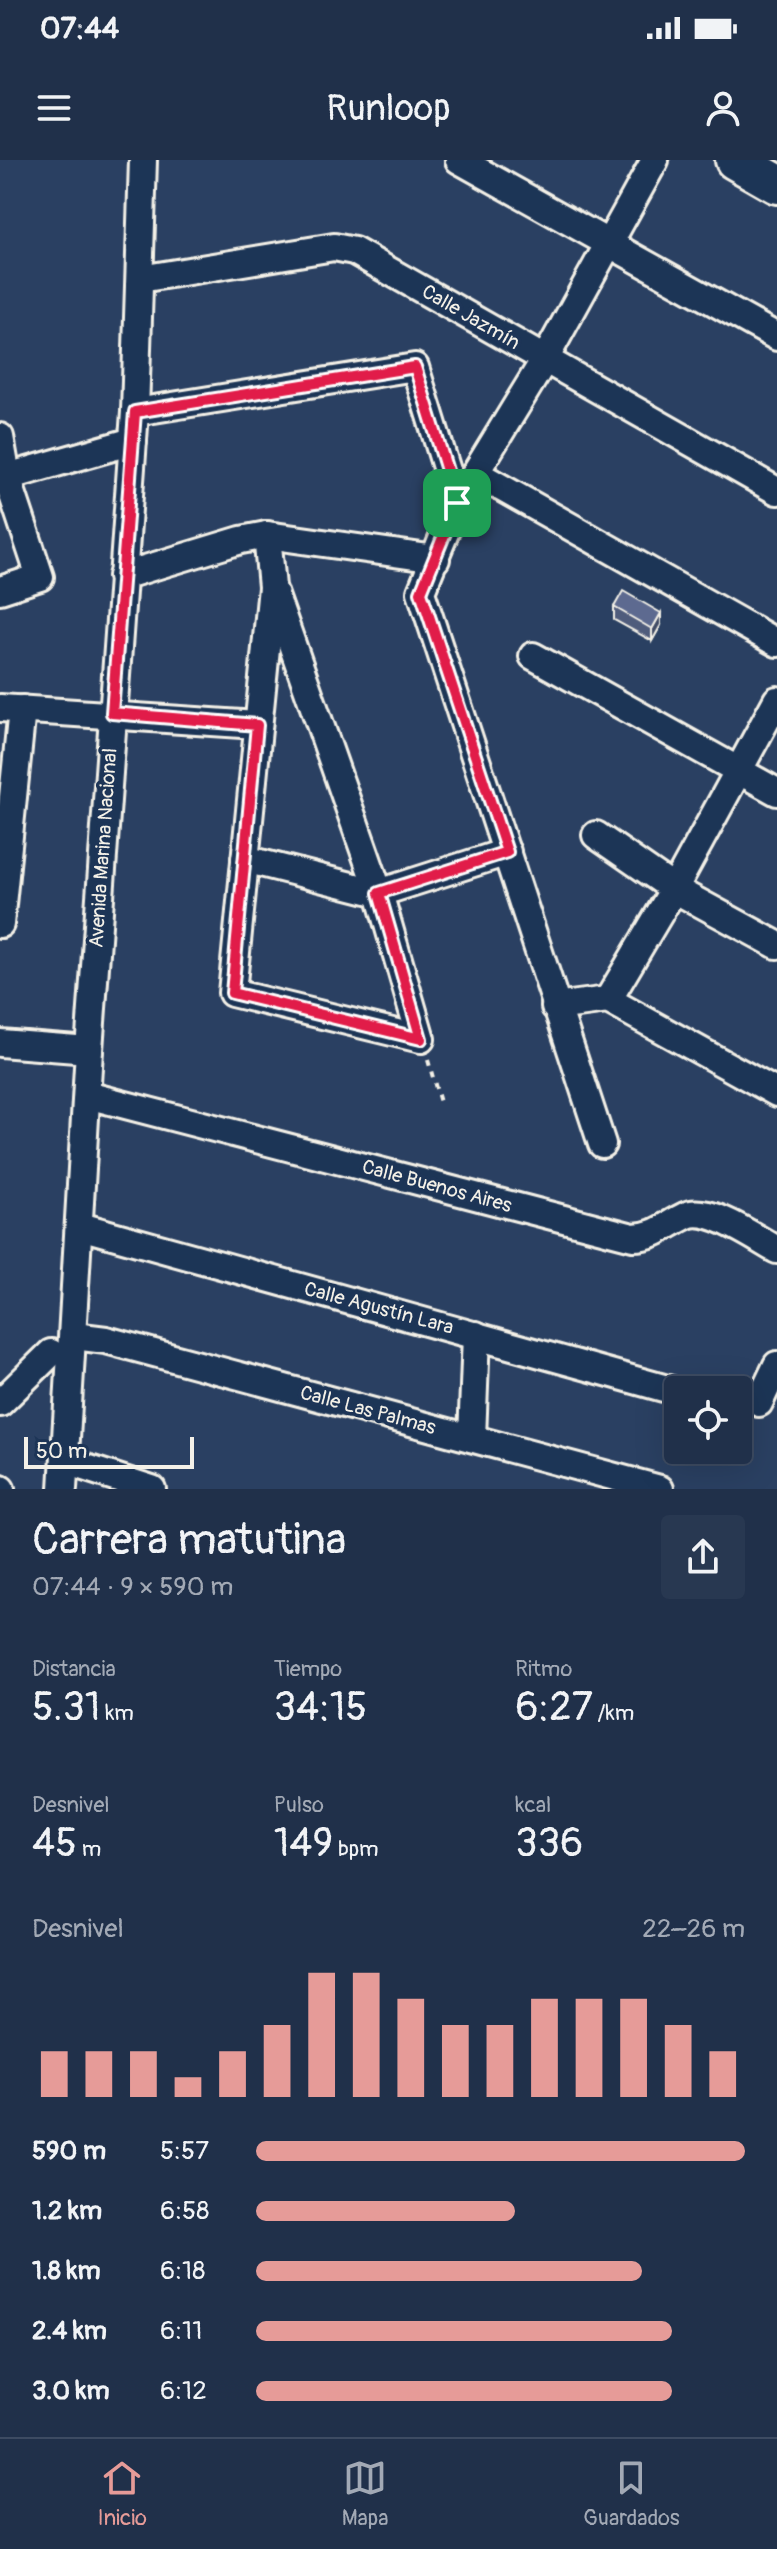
<!DOCTYPE html>
<html lang="es">
<head>
<meta charset="utf-8">
<style>
  :root { --surface:#20304a; --page:#283851; --text:#f1f3f6; --muted:#a2a9b5; --line:#3d4b62; --accent:#e69b98 }
  body { margin:0; font-family:Pangolin,sans-serif; background:var(--page); color:var(--text); height:100vh; display:flex; flex-direction:column; font-size:30px; white-space:nowrap }
  * { box-sizing:border-box; margin:0 }
  p { font-size:26px; color:var(--muted) }
  .icon { flex:none; width:44px; height:44px; fill:none; stroke:currentColor; stroke-width:2; stroke-linecap:round; stroke-linejoin:round }
  .map { position:relative; height:1329px; overflow:hidden }
  .panel { display:flex; flex-direction:column; background:var(--surface); flex:1 }
  .panel>* { flex:none }
  .fabs { position:absolute; left:664px; top:1216px; display:grid; gap:16px }
  .fabs a { display:grid; place-items:center; width:88px; height:88px; border-radius:8px; background:var(--surface); box-shadow:0 8px 32px #0002,0 0 0 2px var(--line); font-size:40px }
  .scale { position:absolute; left:24px; bottom:20px; width:170px; box-sizing:border-box; padding-left:8px; border:4px solid #f4f1e8; border-top:0; font-size:22px; line-height:28px; white-space:nowrap; color:#f4f1e8; -webkit-text-stroke:6px #1d3557; paint-order:stroke }
  .pin { position:absolute; display:grid; place-items:center; width:68px; height:68px; color:#fff; margin:-34px; border-radius:16px; box-shadow:0 4px 12px #0006 }
  .round { display:grid; place-items:center; flex:none; width:84px; height:84px; border-radius:8px; background:var(--page) }
  .headline { display:flex; align-items:center; justify-content:space-between; height:136px; padding:0 32px }
  h1 { font-size:44px; font-weight:600; line-height:60px }
  .stats { display:grid; grid-template-columns:repeat(3,1fr); gap:12px; height:136px; padding:8px 32px }
  .stats div { display:grid; align-content:center }
  .stats b { font-size:40px; font-weight:600 }
  .stats small { font-size:22px; font-weight:400 }
  .stats p { font-size:22px }
  .chart { height:224px; padding:16px 32px }
  .chart p { display:flex; justify-content:space-between }
  .chart svg { width:100%; height:144px; margin-top:8px; stroke:var(--accent); stroke-width:6 }
  ul { padding:0 32px; list-style:none; font-size:26px }
  li { display:grid; grid-template-columns:128px 96px 1fr; align-items:center; height:60px }
  li i { height:20px; border-radius:10px; background:var(--accent) }
  .status { display:flex; justify-content:space-between; align-items:center; height:56px; padding:0 40px; background:var(--surface); direction:ltr }
  .status svg { height:22px; fill:currentColor }
  header { display:flex; justify-content:space-between; align-items:center; height:104px; padding:0 32px; background:var(--surface); font-size:36px; font-weight:600 }
  .tab-bar { display:flex; justify-content:space-around; align-items:center; height:112px; border-top:2px solid var(--line); background:var(--surface); font-size:22px; color:var(--muted) }
  .tab-bar a { display:grid; justify-items:center; gap:4px }
  .tab-bar .active { color:var(--accent) }
  .map>svg:first-child { display:block }
  .lines { fill:none; stroke-linecap:round; stroke-linejoin:round }
  .minor-casing { stroke:#f4f1e8; stroke-width:32 }
  .secondary-casing { stroke:#f4f1e8; stroke-width:44 }
  .path { stroke:#f4f1e8; stroke-width:4; stroke-dasharray:6 6; stroke-linecap:butt }
  .minor { stroke:#1d3557; stroke-width:26 }
  .secondary { stroke:#1d3557; stroke-width:38 }
  .wall { fill:#505c7c; stroke:#f4f1e8; stroke-width:2 }
  .shaded-wall { fill:#414b65; stroke:#f4f1e8; stroke-width:2 }
  .building { fill:#5d6b90; stroke:#f4f1e8; stroke-width:2 }
  .route-casing { stroke:#fff; stroke-width:16 }
  .route { stroke:#e11d48; stroke-width:10 }
  .labels { text-anchor:middle; dominant-baseline:central; stroke-width:7; stroke-linejoin:round; paint-order:stroke }
  .street-label { font-size:20px; fill:#f4f1e8; stroke:#1d3557 }
</style>
</head>
<body>
<div class="status"><b>07:44</b><svg viewBox="0 0 49 12"><path d="M0 12V9h3v3zM5 12V6h3v6zM10 12V3h3v9zM15 12V0h3v12zM26 1h20v11H26zM47 4h2v5h-2z"/></svg></div>
<header><svg class="icon" aria-label="menu" viewBox="0 0 24 24"><path d="M4 6h16M4 12h16M4 18h16"/></svg>Runloop<svg class="icon" aria-label="person" viewBox="0 0 24 24"><circle cx="12" cy="8" r="4"/><path d="M4 21q1-7 8-7t8 7"/></svg></header>
<div class="map">
<svg width="777" height="1329" viewBox="0 0 777 1329">
  <rect width="100%" height="100%" fill="#2a4062"/>
  <filter id="ink" filterUnits="userSpaceOnUse"><feTurbulence type="fractalNoise" baseFrequency=".0125" numOctaves="2"/><feDisplacementMap in="SourceGraphic" scale="16" xChannelSelector="R" yChannelSelector="G"/><feConvolveMatrix kernelMatrix="1 2 1 2 8 2 1 2 1" color-interpolation-filters="sRGB"/></filter>
  <g filter="url(#ink)">
    <g class="lines">
      <defs>
        <g id="minor">
          <polyline points="459,0 777,177"/>
          <polyline points="140,119 334,87 354,91 777,331"/>
          <polyline points="135,252 415,207 457,343"/>
          <polyline points="0,277 7,317 40,417 0,430"/>
          <polyline points="477,314 777,483"/>
          <polyline points="0,319 133,281"/>
          <polyline points="267,375 272,427 379,733 421,879 232,833 272,427"/>
          <polyline points="122,416 241,380 267,375 436,399"/>
          <polyline points="533,496 777,632"/>
          <polyline points="0,548 257,565"/>
          <polyline points="596,675 674,729 777,785"/>
          <polyline points="245,699 379,733 507,692"/>
          <polyline points="0,764 22,549"/>
          <polyline points="608,840 674,729 777,540"/>
          <polyline points="555,847 608,840 777,933"/>
          <polyline points="0,883 89,890"/>
          <path d="M87 935 633 1077C655 1077 666 1065 685 1056 708 1044 755 1078 777 1090"/>
          <polyline points="602,984 421,432 457,343 545,199 655,0"/>
          <polyline points="80,1066 678,1232"/>
          <polyline points="74,1176 106,1180 660,1329"/>
          <polyline points="0,1243 51,1193"/>
          <polyline points="759,1243 777,1205"/>
          <polyline points="472,1278 476,1175"/>
          <polyline points="65,1301 152,1329"/>
          <polyline points="0,1329 1,1329"/>
          <polyline points="63,1329 89,890 135,252 143,0"/>
        </g>
        <polyline id="secondary" points="735,0 777,24"/>
      </defs>
      <use href="#minor" class="minor-casing"/>
      <use href="#secondary" class="secondary-casing"/>
      <polyline class="path" points="428,900 441,946"/>
      <use href="#minor" class="minor"/>
      <use href="#secondary" class="secondary"/>
    </g>
    <polygon class="wall" points="614,447 661,465 652,481 614,460"/>
    <polygon class="shaded-wall" points="661,453 661,465 652,481 652,469"/>
    <polygon class="building" points="623,431 661,453 652,469 614,447"/>
  </g>
  <g class="lines" filter="url(#ink)">
    <defs>
      <polygon id="route" points="415,207 457,343 421,432 507,692 379,733 421,879 232,833 257,565 112,553 135,252"/>
    </defs>
    <use href="#route" class="route-casing"/>
    <use href="#route" class="route"/>
  </g>
  <g class="labels">
    <g class="street-label">
      <text transform="translate(471 157) rotate(30)">Calle Jazmín</text>
      <text transform="translate(103 688) rotate(-86)">Avenida Marina Nacional</text>
      <text transform="translate(437 1026) rotate(15)">Calle Buenos Aires</text>
      <text transform="translate(379 1148) rotate(15)">Calle Agustín Lara</text>
      <text transform="translate(368 1250) rotate(15)">Calle Las Palmas</text>
    </g>
  </g>
</svg>
<div class="fabs">
<a><svg class="icon" aria-label="locate" viewBox="0 0 24 24"><circle cx="12" cy="12" r="6"/><path d="M12 2v4M12 18v4M2 12h4M18 12h4"/></svg></a>
</div>
<div class="scale">50 m</div>
<div class="pin" style="left:457px;top:343px;background:#1e9e55"><svg class="icon" aria-label="arrive" viewBox="0 0 24 24"><path d="M6 21V4h12l-3 4 3 4H6"/></svg></div>
</div>
<section class="panel">
<div class="headline"><div><h1>Carrera matutina</h1><p>07:44 · 9 × 590 m</p></div><a class="round"><svg class="icon" aria-label="share" viewBox="0 0 24 24"><path d="M12 15V3M7 8l5-5 5 5M5 13v7h14v-7"/></svg></a></div>
<div class="stats">
<div><p>Distancia</p><b>5.31<small> km</small></b></div>
<div><p>Tiempo</p><b>34:15</b></div>
<div><p>Ritmo</p><b>6:27<small> /km</small></b></div>
</div>
<div class="stats">
<div><p>Desnivel</p><b>45<small> m</small></b></div>
<div><p>Pulso</p><b>149<small> bpm</small></b></div>
<div><p>kcal</p><b>336</b></div>
</div>
<div class="chart"><p><span>Desnivel</span>22–26 m</p>
<svg viewBox="0 0 160 44" preserveAspectRatio="none"><path d="M5 44V30M15 44V30M25 44V30M35 44V38M45 44V30M55 44V22M65 44V6M75 44V6M85 44V14M95 44V22M105 44V22M115 44V14M125 44V14M135 44V14M145 44V22M155 44V30"/></svg>
</div>
<ul>
<li><b>590 m</b>5:57<i style="width:100%"></i></li>
<li><b>1.2 km</b>6:58<i style="width:53%"></i></li>
<li><b>1.8 km</b>6:18<i style="width:79%"></i></li>
<li><b>2.4 km</b>6:11<i style="width:85%"></i></li>
<li><b>3.0 km</b>6:12<i style="width:85%"></i></li>
</ul>
</section>
<nav class="tab-bar">
<a class="active"><svg class="icon" aria-label="home" viewBox="0 0 24 24"><path d="M3 11l9-7 9 7M6 9v11h12V9"/></svg>Inicio</a>
<a><svg class="icon" aria-label="map" viewBox="0 0 24 24"><path d="M3 6l6-2 6 2 6-2v14l-6 2-6-2-6 2zM9 4v14M15 6v14"/></svg>Mapa</a>
<a><svg class="icon" aria-label="saved" viewBox="0 0 24 24"><path d="M7 4h10v16l-5-4-5 4z"/></svg>Guardados</a>
</nav>
</body>
</html>
